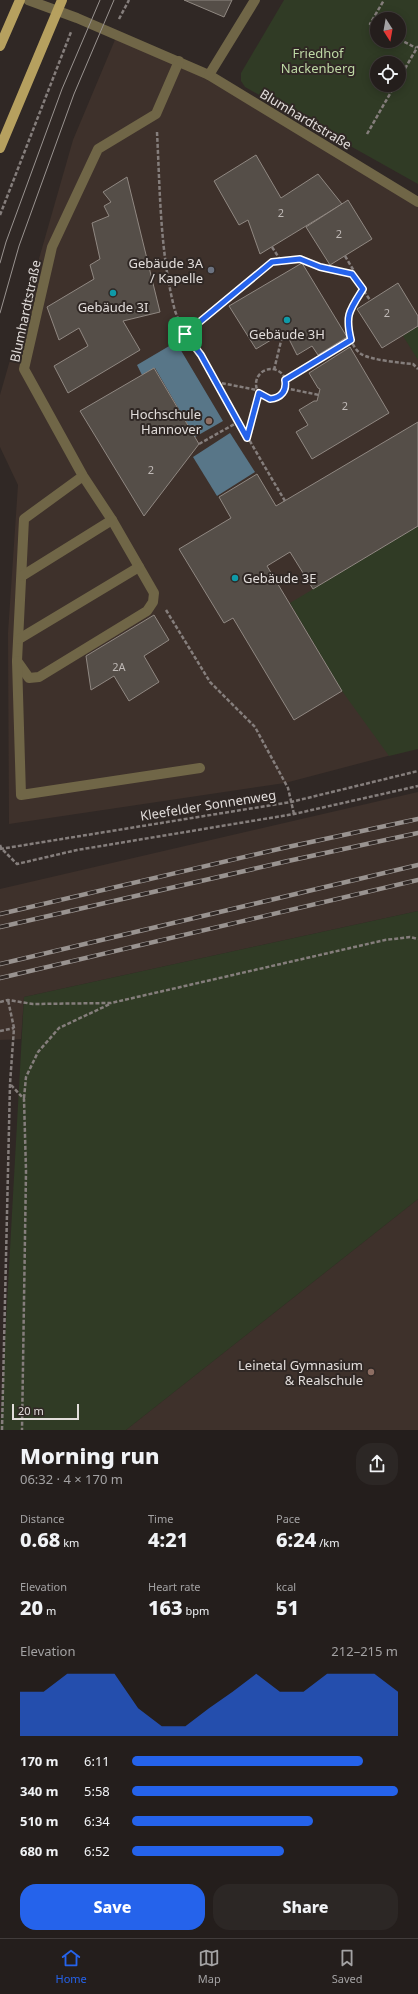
<!DOCTYPE html>
<html lang="en">
<head>
<meta charset="utf-8">
<style>
  :root { --surface:#241e1c; --page:#2c2725; --text:#f1f3f6; --muted:#a3a2a3; --line:#413c3b; --accent:#2563eb }
  body { margin:0; font-family:"Noto Sans",sans-serif; background:var(--page); color:var(--text); height:100vh; display:flex; flex-direction:column; font-size:15px; white-space:nowrap }
  * { box-sizing:border-box; margin:0 }
  p { font-size:13px; color:var(--muted) }
  .icon { flex:none; width:22px; height:22px; fill:none; stroke:currentColor; stroke-width:2; stroke-linecap:round; stroke-linejoin:round }
  .map { position:relative; height:1430px; overflow:hidden }
  .drawer { display:flex; flex-direction:column; background:var(--surface); flex:1 }
  .drawer>* { flex:none }
  .needle { width:26px; rotate:169deg }
  .fabs { position:absolute; left:370px; top:12px; display:grid; gap:8px }
  .fabs a { display:grid; place-items:center; width:36px; height:36px; border-radius:50%; background:var(--surface); box-shadow:0 2px 10px #0003,0 0 0 1px var(--line); font-size:20px }
  .scale { position:absolute; left:12px; bottom:10px; width:67px; box-sizing:border-box; padding-left:4px; border:2px solid #e2dddb; border-top:0; font-size:11px; line-height:14px; white-space:nowrap; color:#e2dddb; -webkit-text-stroke:3px #302825; paint-order:stroke }
  .pin { position:absolute; display:grid; place-items:center; width:34px; height:34px; color:#fff; margin:-17px; border-radius:8px; box-shadow:0 2px 6px #0006 }
  .round { display:grid; place-items:center; flex:none; width:42px; height:42px; border-radius:16px; background:var(--page) }
  .headline { display:flex; align-items:center; justify-content:space-between; height:68px; padding:0 20px }
  h1 { font-size:22px; font-weight:800; line-height:30px }
  .stats { display:grid; grid-template-columns:repeat(3,1fr); gap:6px; height:68px; padding:4px 20px }
  .stats div { display:grid; align-content:center }
  .stats b { font-size:20px; font-weight:800 }
  .stats small { font-size:11px; font-weight:400 }
  .stats p { font-size:11px }
  .chart { height:112px; padding:8px 20px }
  .chart p { display:flex; justify-content:space-between }
  .chart svg { width:100%; height:72px; margin-top:4px; fill:var(--accent); opacity:.7 }
  .primary-button { display:flex; gap:8px; margin-top:auto; padding:8px 20px }
  .primary-button a { flex:1; height:46px; border-radius:16px; background:var(--accent); color:#fff; font-size:16px; font-weight:800; line-height:46px; text-align:center }
  .primary-button a+a { background:var(--page); color:var(--text) }
  ul { padding:0 20px; list-style:none; font-size:13px }
  li { display:grid; grid-template-columns:64px 48px 1fr; align-items:center; height:30px }
  li i { height:10px; border-radius:5px; background:var(--accent) }
  .menu { display:flex; justify-content:space-around; align-items:center; height:56px; border-top:1px solid var(--line); background:var(--surface); font-size:11px; color:var(--muted) }
  .menu a { display:grid; justify-items:center; gap:2px }
  .menu .current { color:var(--accent) }
  .map>svg:first-child { display:block }
  .built { fill:#3e312b }
  .green { fill:#303b25; fill-rule:evenodd }
  .water { fill:#587688 }
  .building { fill:#554e48; stroke:#908882 }
  .lines { fill:none; stroke-linecap:round; stroke-linejoin:round }
  .path { stroke:#857e7c; stroke-width:2.5; stroke-dasharray:4 2; stroke-linecap:butt }
  .minor { stroke:#706647; stroke-width:10 }
  .major { stroke:#b6a05f; stroke-width:10 }
  .tram { stroke:#999390; stroke-width:1 }
  .rail-casing { stroke:#999390; stroke-width:4.5 }
  .rail { stroke:#302825; stroke-width:3; stroke-dasharray:9; stroke-linecap:butt }
  .route-casing { stroke:#fff; stroke-width:8 }
  .route { stroke:#2563eb; stroke-width:5 }
  .worship-dot { fill:#6b7280; stroke:#302825; stroke-width:1.5 }
  .culture-dot { fill:#0f9aa8; stroke:#302825; stroke-width:1.5 }
  .education-dot { fill:#8d6e63; stroke:#302825; stroke-width:1.5 }
  .labels { text-anchor:middle; dominant-baseline:central; stroke-width:4; stroke-linejoin:round; paint-order:stroke }
  .number-label { font-size:11px; fill:#bfb9b6 }
  .park-label { font-size:13px; fill:#bed8a5; stroke:#302825 }
  .street-label { font-size:13px; fill:#e2dddb; stroke:#302825 }
  .poi-label { font-size:13px; fill:#e2dddb; stroke:#302825; text-anchor:end }
</style>
</head>
<body>
<div class="map">
<svg width="418" height="1430" viewBox="0 0 418 1430">
  <rect width="100%" height="100%" fill="#302825"/>
  <g class="built">
    <polygon points="117,35 179,61 418,202 418,748 285,783 9,824 8,633 18,485 0,447 0,395 73,140"/>
    <polygon points="418,792 418,911 24,997 21,1039 0,1040 0,889"/>
    <polygon points="418,1199 418,1430 126,1430 274,1313"/>
  </g>
  <g class="green">
    <path d="M284 0H418V184L245 87 241 81V73ZM377 19H399V41H377ZM377 63H399V85H377Z"/>
    <polygon points="418,326 418,360 403,336"/>
    <polygon points="418,526 418,749 389,756 342,691 290,603"/>
    <polygon points="418,911 418,1199 126,1430 0,1430 24,997"/>
  </g>
  <g class="water">
    <polygon points="176,342 223,421 195,437 155,368 142,375 137,365"/>
    <polygon points="230,433 255,472 217,496 193,457"/>
  </g>
  <g class="building">
    <polygon points="184,0 232,0 224,17"/>
    <polygon points="256,155 281,198 318,174 342,204 260,254 248,220 239,225 214,181"/>
    <polygon points="127,177 160,312 123,321 140,350 68,393 54,366 88,346 79,328 59,340 47,307 94,279 90,265 100,259 92,223 109,216 104,206 111,202 103,192"/>
    <polygon points="348,200 372,239 330,265 306,227"/>
    <polygon points="302,263 347,337 318,355 312,346 297,355 289,339 276,335 276,337 256,349 229,306"/>
    <polygon points="398,283 418,316 418,326 382,348 357,309"/>
    <polygon points="350,347 389,413 312,459 296,432 308,425 299,410 314,401 317,401 320,389 318,388 309,373"/>
    <polygon points="154,368 199,444 144,516 80,411"/>
    <polygon points="418,422 418,526 313,589 290,552 267,566 342,691 294,720 233,618 224,623 179,549 231,518 219,497 257,474 276,506"/>
    <polygon points="154,615 169,640 144,656 159,682 129,701 114,676 91,690 86,656"/>
  </g>
  <g class="lines">
    <g class="path">
      <polyline points="119,19 129,0"/>
      <polyline points="377,28 370,24 384,0"/>
      <polyline points="399,39 416,48"/>
      <polyline points="399,79 418,46"/>
      <path d="M157 132C160 190 160 251 174 307 179 327 192 340 202 357 229 405 257 454 285 501"/>
      <polyline points="367,134 395,85"/>
      <polyline points="0,215 71,32"/>
      <polyline points="272,247 281,261"/>
      <polyline points="345,256 354,271 352,274"/>
      <path d="M363 289C358 296 350 306 348 314 345 326 350 346 361 354 371 360 401 363 413 364L418 369"/>
      <polyline points="185,334 272,262 301,259 319,267 352,274 370,300"/>
      <circle cx="271" cy="384" r="15"/>
      <polyline points="274,370 282,337"/>
      <polyline points="285,380 351,340"/>
      <polyline points="216,382 257,390"/>
      <polyline points="285,388 319,395"/>
      <polyline points="247,437 259,394"/>
      <polyline points="199,444 238,422"/>
      <polyline points="166,610 210,682 255,727 288,788 294,814"/>
      <polyline points="0,845 1,848 17,864 77,850 294,814 418,786"/>
      <polyline points="0,849 291,802 418,771"/>
      <polyline points="0,1002 8,1000 33,1004 111,1003 385,940 410,937 418,939"/>
      <polyline points="0,1031 14,1028"/>
      <polyline points="11,1085 24,1099 26,1171 22,1430"/>
      <polyline points="24,1098 26,1077 38,1052 59,1028 110,1004"/>
      <polyline points="2,1430 10,1084 14,1028 8,1000"/>
    </g>
    <g class="minor">
      <polyline points="28,0 77,18 209,75 418,202"/>
      <polyline points="209,75 255,0"/>
      <polyline points="83,476 24,519 17,661 29,678 39,677 147,611 153,602 154,593 112,520 83,476 24,369 52,247 98,149 156,114 179,61"/>
      <polyline points="22,576 112,520"/>
      <polyline points="19,639 139,567"/>
      <polyline points="17,661 21,795 200,768"/>
    </g>
    <g class="major">
      <polyline points="0,46 20,0"/>
      <polyline points="0,148 62,0"/>
    </g>
    <g class="tram">
      <polyline points="0,263 6,242 62,89 100,0"/>
      <polyline points="0,313 19,246 74,94 114,0"/>
    </g>
    <defs>
      <g id="rail">
        <polyline points="0,914 283,848 418,819"/>
        <polyline points="0,927 288,861 418,833"/>
        <polyline points="0,964 418,865"/>
        <polyline points="0,978 418,880"/>
      </g>
    </defs>
    <use href="#rail" class="rail-casing"/>
    <use href="#rail" class="rail"/>
  </g>
  <g class="lines">
    <defs>
      <path id="route" d="M300 259 320 267 352 274 363 289C349 311 345 315 351 340L285 380C287 391 281 398 270 399L259 393 247 438 201 355 185 334 272 262Z"/>
    </defs>
    <use href="#route" class="route-casing"/>
    <use href="#route" class="route"/>
  </g>
  <circle class="worship-dot" cx="211" cy="270" r="4"/>
  <g class="culture-dot">
    <circle cx="113" cy="293" r="4"/>
    <circle cx="287" cy="320" r="4"/>
    <circle cx="235" cy="578" r="4"/>
  </g>
  <g class="education-dot">
    <circle cx="209" cy="421" r="4"/>
    <circle cx="371" cy="1372" r="4"/>
  </g>
  <g class="labels">
    <g class="number-label">
      <text x="281" y="212">2</text>
      <text x="339" y="233">2</text>
      <text x="387" y="312">2</text>
      <text x="345" y="405">2</text>
      <text x="151" y="469">2</text>
      <text x="119" y="666">2A</text>
    </g>
    <g class="park-label">
      <text x="318" y="53">Friedhof<tspan x="318" dy="15">Nackenberg</tspan></text>
    </g>
    <g class="street-label">
      <text transform="translate(306 119) rotate(31)">Blumhardtstraße</text>
      <text transform="translate(25 311) rotate(-78)">Blumhardtstraße</text>
      <text transform="translate(208 805) rotate(-9)">Kleefelder Sonnenweg</text>
    </g>
    <g class="poi-label">
      <text x="203" y="263">Gebäude 3A<tspan x="203" dy="15">/ Kapelle</tspan></text>
      <text x="113" y="307" text-anchor="middle">Gebäude 3I</text>
      <text x="287" y="334" text-anchor="middle">Gebäude 3H</text>
      <text x="201" y="414">Hochschule<tspan x="201" dy="15">Hannover</tspan></text>
      <text x="243" y="578" text-anchor="start">Gebäude 3E</text>
      <text x="363" y="1365">Leinetal Gymnasium<tspan x="363" dy="15">&amp; Realschule</tspan></text>
    </g>
  </g>
</svg>
<div class="fabs">
<a><svg class="needle" viewBox="-14 -14 28 28"><path d="M0-13l5 13h-10z" fill="#e53935"/><path d="M0 13l5-13h-10z" fill="#a3a2a3"/></svg></a>
<a><svg class="icon" aria-label="locate" viewBox="0 0 24 24"><circle cx="12" cy="12" r="6"/><path d="M12 2v4M12 18v4M2 12h4M18 12h4"/></svg></a>
</div>
<div class="scale">20 m</div>
<div class="pin" style="left:185px;top:334px;background:#1e9e55"><svg class="icon" aria-label="arrive" viewBox="0 0 24 24"><path d="M6 21V4h12l-3 4 3 4H6"/></svg></div>
</div>
<section class="drawer">
<div class="headline"><div><h1>Morning run</h1><p>06:32 · 4 × 170 m</p></div><a class="round"><svg class="icon" aria-label="share" viewBox="0 0 24 24"><path d="M12 15V3M7 8l5-5 5 5M5 13v7h14v-7"/></svg></a></div>
<div class="stats">
<div><p>Distance</p><b>0.68<small> km</small></b></div>
<div><p>Time</p><b>4:21</b></div>
<div><p>Pace</p><b>6:24<small> /km</small></b></div>
</div>
<div class="stats">
<div><p>Elevation</p><b>20<small> m</small></b></div>
<div><p>Heart rate</p><b>163<small> bpm</small></b></div>
<div><p>kcal</p><b>51</b></div>
</div>
<div class="chart"><p><span>Elevation</span>212–215 m</p>
<svg viewBox="0 0 160 44" preserveAspectRatio="none"><path d="M0 44V17L10 17L20 6L30 6L40 6L50 27L60 38L70 38L80 27L90 17L100 6L110 17L120 17L130 6L140 6L150 6L160 17V44z"/></svg>
</div>
<ul>
<li><b>170 m</b>6:11<i style="width:87%"></i></li>
<li><b>340 m</b>5:58<i style="width:100%"></i></li>
<li><b>510 m</b>6:34<i style="width:68%"></i></li>
<li><b>680 m</b>6:52<i style="width:57%"></i></li>
</ul>
<div class="primary-button"><a>Save</a><a>Share</a></div>
</section>
<nav class="menu">
<a class="current"><svg class="icon" aria-label="home" viewBox="0 0 24 24"><path d="M3 11l9-7 9 7M6 9v11h12V9"/></svg>Home</a>
<a><svg class="icon" aria-label="map" viewBox="0 0 24 24"><path d="M3 6l6-2 6 2 6-2v14l-6 2-6-2-6 2zM9 4v14M15 6v14"/></svg>Map</a>
<a><svg class="icon" aria-label="saved" viewBox="0 0 24 24"><path d="M7 4h10v16l-5-4-5 4z"/></svg>Saved</a>
</nav>
</body>
</html>
